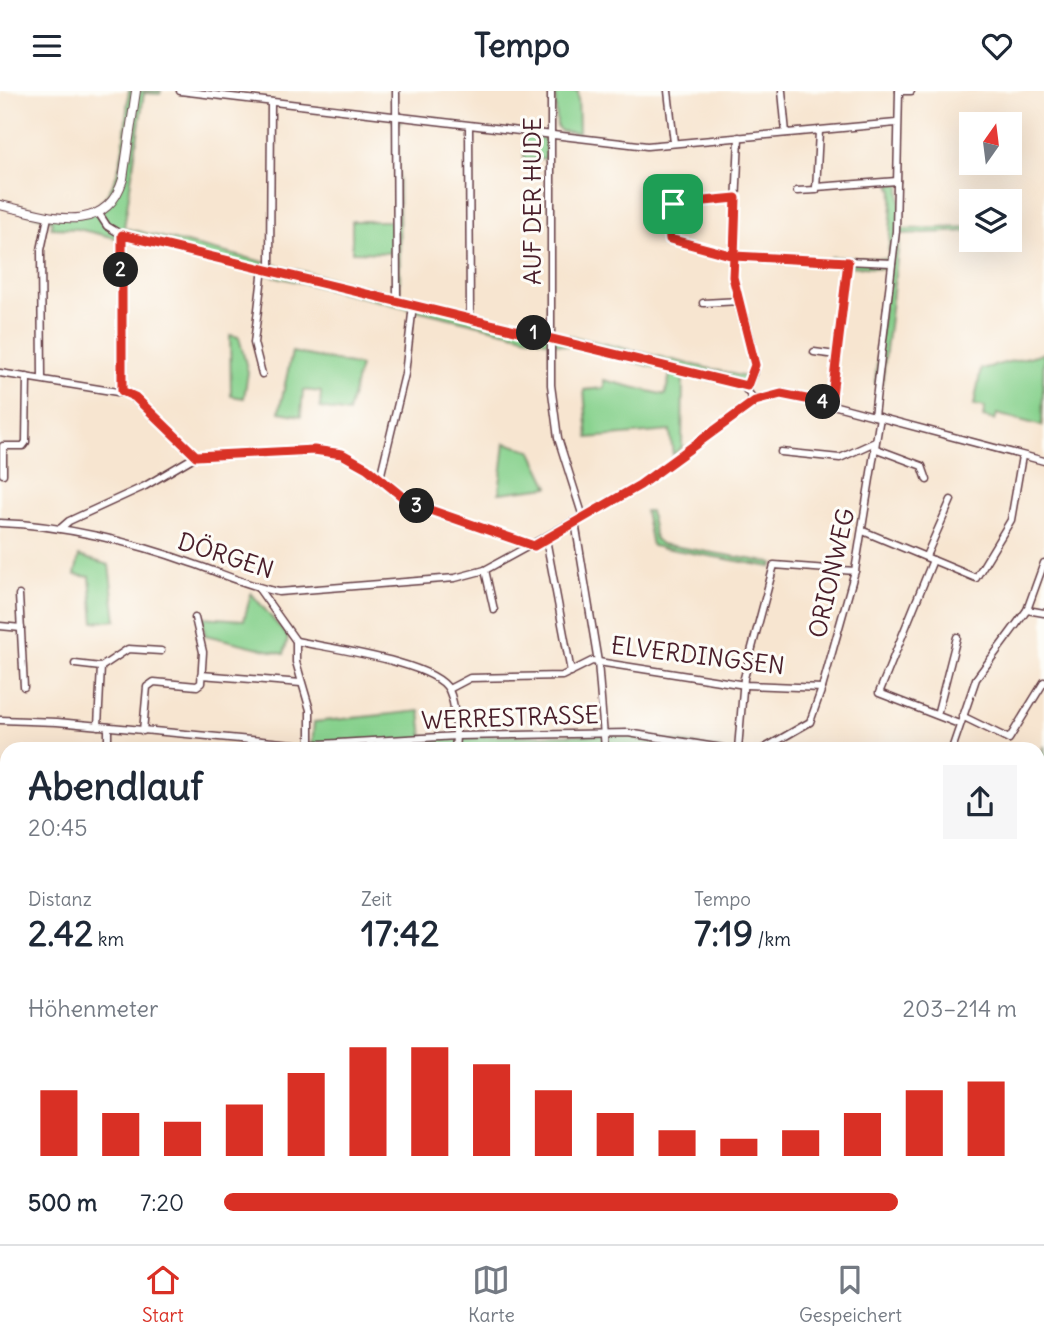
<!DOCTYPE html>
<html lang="de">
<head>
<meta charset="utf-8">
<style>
  :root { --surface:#fff; --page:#f6f6f7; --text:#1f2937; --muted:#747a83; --line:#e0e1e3; --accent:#d93025 }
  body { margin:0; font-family:Delius,sans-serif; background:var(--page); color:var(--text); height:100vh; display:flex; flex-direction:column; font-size:26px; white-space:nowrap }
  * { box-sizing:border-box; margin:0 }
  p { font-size:23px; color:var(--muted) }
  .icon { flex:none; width:38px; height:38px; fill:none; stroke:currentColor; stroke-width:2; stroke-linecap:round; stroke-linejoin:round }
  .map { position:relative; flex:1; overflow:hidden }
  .drawer { position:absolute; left:0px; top:651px; width:1045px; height:502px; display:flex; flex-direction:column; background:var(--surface); border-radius:21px 21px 0 0; box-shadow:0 7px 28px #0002 }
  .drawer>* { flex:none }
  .needle { width:46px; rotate:14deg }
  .fabs { position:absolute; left:959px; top:21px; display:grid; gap:14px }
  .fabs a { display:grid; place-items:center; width:63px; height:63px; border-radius:0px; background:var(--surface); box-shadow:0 7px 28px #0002; font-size:35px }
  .pin { position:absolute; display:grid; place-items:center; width:60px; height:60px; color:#fff; margin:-30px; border-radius:14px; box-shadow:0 4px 10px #0006 }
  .km { position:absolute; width:35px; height:35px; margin:-18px; border-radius:50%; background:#222; color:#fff; font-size:19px; line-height:35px; text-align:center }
  .round { display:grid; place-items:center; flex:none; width:74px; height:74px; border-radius:0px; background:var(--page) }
  .head { display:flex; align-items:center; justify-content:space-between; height:119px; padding:0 28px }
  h1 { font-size:38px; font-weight:700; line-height:52px }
  .metrics { display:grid; grid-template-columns:repeat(3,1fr); gap:10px; height:119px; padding:7px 28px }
  .metrics div { display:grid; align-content:center }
  .metrics b { font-size:35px; font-weight:700 }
  .metrics small { font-size:19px; font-weight:400 }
  .metrics p { font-size:19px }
  .chart { height:196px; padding:14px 28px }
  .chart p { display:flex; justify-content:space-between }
  .chart svg { width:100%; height:126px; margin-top:7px; stroke:var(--accent); stroke-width:6 }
  ul { padding:0 28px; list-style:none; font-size:23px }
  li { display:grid; grid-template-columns:112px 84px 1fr; align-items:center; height:52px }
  li i { height:18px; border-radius:9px; background:var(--accent) }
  header { display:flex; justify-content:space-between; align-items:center; height:91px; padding:0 28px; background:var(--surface); font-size:32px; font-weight:700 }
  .tab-bar { display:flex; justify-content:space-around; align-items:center; height:98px; border-top:2px solid var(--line); background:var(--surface); font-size:19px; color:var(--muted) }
  .tab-bar a { display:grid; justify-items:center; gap:4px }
  .tab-bar .selected { color:var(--accent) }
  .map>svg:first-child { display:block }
  .green { fill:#88d28e; stroke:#69785c; stroke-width:2 }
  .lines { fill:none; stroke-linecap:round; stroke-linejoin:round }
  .minor-casing { stroke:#643d44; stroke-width:9 }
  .tertiary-casing { stroke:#643d44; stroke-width:10 }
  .secondary-casing { stroke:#643d44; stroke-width:11 }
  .minor { stroke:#fff; stroke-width:6 }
  .tertiary { stroke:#fff; stroke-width:8 }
  .secondary { stroke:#fff; stroke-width:9 }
  .route-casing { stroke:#fff; stroke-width:14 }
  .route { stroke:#d93025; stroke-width:9 }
  .labels { text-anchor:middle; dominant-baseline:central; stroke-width:6; stroke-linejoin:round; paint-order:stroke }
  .street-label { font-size:24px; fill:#4a1f2b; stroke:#fdfcf7 }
</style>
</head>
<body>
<header><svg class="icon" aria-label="menu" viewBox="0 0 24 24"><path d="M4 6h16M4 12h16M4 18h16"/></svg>Tempo<svg class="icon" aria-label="heart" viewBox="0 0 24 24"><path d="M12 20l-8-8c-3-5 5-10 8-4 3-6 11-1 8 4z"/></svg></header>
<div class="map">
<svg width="1044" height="1153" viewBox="0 0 1044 1153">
  <rect width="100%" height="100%" fill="#fdfcf7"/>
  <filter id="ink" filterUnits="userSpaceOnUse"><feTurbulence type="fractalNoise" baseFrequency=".0143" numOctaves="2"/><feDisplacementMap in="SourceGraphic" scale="14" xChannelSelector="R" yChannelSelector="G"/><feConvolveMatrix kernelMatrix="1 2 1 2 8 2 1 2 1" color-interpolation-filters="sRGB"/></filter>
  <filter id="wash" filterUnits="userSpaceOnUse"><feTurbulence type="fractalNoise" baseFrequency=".00686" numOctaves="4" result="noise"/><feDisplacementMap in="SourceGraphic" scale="28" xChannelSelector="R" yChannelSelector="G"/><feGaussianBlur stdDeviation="1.57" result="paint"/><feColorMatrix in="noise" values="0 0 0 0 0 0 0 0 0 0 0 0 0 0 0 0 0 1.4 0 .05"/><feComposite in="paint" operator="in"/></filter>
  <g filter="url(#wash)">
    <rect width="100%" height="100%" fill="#f7e5d0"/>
    <g class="green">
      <path d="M129 0H161L160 3 144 2 124 137 395 203 396 162 352 161V130H396L395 33 392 29 402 30 398 33 400 205 745 286 743 294 683 284 682 356 673 364 670 340 588 347 584 299 604 297V289L665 304 671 280 103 144 78 138 51 137 52 130 18 119 17 114C35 118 53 123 70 123 128 121 123 41 129 0Z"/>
      <polygon points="555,0 578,0 579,42 561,40 557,36"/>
      <polygon points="524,44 545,48 546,68 524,68"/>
      <polygon points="900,92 901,138 971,136 971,140 900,143 882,293 875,292 888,178 829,173 830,166 888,168 893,99 890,93"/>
      <polygon points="230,244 239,246 248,281 244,307 231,305"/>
      <polygon points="292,261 360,275 348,322 320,317 321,301 303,299 301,325 279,321"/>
      <polygon points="1044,262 1042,335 997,323 995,329 983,326 985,316 974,314 981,278"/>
      <polygon points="505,352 531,359 549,396 499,402"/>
      <polygon points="645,420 650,420 655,448 661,453 773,472 772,476 652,455"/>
      <polygon points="79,465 109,474 116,529 94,531 90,486 75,484"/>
      <polygon points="251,502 288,546 284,563 205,544 202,526 244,529"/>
      <polygon points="420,620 423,646 628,643 721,658 308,658 312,657 314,631"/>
      <polygon points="1044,655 1044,821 1038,821 1038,671"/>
      <polygon points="7,785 7,968 3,948 0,948 0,786"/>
      <polygon points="7,970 7,1088 0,1071 0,977"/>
      <polygon points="1038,1013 1044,1033 1044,1153 958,1153 950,1146 1038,1146"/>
      <polygon points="61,1146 206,1146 223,1153 61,1153"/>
    </g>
  </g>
  <g filter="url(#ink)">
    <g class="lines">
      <defs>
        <g id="minor">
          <polyline points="180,0 647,55 896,32"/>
          <polyline points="396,0 397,210"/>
          <polyline points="551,0 551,294 558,347 583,426"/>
          <polyline points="668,0 674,52"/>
          <polyline points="782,0 786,42"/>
          <polyline points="899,0 911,0"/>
          <polyline points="469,35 470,227"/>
          <polyline points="739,46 733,186 754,266 754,281 746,295"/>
          <polyline points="816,96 897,90"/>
          <polyline points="797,100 816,99 819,40"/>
          <polyline points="736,107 670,115 667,119 670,148 734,165 892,172"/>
          <polyline points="98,121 107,135 122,144 741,292 755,310"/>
          <polyline points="122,144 123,300"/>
          <polyline points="270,180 271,11"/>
          <polyline points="703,212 740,210"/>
          <polyline points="814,261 836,264"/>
          <polyline points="0,282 130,303 196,365"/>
          <polyline points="262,283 254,252 263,177"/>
          <polyline points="42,288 41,159 48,126"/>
          <polyline points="830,313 848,171"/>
          <polyline points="874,325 896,140 899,0"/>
          <polyline points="874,357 922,375 927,389"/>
          <polyline points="781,361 840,367 875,351"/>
          <polyline points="3,383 3,355 23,355 26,351 27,286"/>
          <polyline points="380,387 405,283 413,214"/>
          <polyline points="575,431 598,571 605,658"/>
          <path d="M0 432C62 434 133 451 191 472 221 482 248 495 279 501L455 487 485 479 640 394 755 310 781 303 810 308 1044 370"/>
          <polyline points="61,437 69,430 145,395 196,365 314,359 342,364 356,370 410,412 534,455"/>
          <polyline points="863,440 976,487 1011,429 1022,365"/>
          <polyline points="546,448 571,581"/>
          <polyline points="926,465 951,409"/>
          <polyline points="933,469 879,602 959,633"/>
          <polyline points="485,479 494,519"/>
          <polyline points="259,498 296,550 296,571 310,619 310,654"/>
          <polyline points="19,504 24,596"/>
          <polyline points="1027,519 1044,522"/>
          <polyline points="0,535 21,537"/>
          <path d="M296 550C327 557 436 571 449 599 456 614 457 642 455 658"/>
          <polyline points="75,573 101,576"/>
          <polyline points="201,584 301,592"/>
          <polyline points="449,598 470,587 562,585 592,570 745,594 822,597"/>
          <polyline points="937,624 957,546"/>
          <polyline points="962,625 1009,648 1044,591"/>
          <polyline points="0,629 57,631 304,654 457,645 628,642 728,658"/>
          <polyline points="98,635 101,576 128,558 161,560"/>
          <polyline points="143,640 147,596 154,591 197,595 201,592 203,561 195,527"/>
          <polyline points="108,658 108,636"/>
          <polyline points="738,658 744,587 774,474 855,480"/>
          <polyline points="763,658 810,631 822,597 855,480 880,326"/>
          <polyline points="952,658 976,588 1027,519 1044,472"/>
          <polyline points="1038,1105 1044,1102"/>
          <polyline points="1038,1120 1044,1117"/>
          <polyline points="321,1146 331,1153"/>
          <polyline points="947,1153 959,1146"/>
          <polyline points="974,1153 986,1146"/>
        </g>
        <g id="tertiary">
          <path d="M0 114C43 123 105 149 123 88L136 0"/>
          <polyline points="1038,695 1044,688"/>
        </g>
        <g id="secondary">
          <polyline points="1038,734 1044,711"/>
          <polyline points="0,792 7,792"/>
          <polyline points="1038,1047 1044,1064"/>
          <polyline points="1038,1071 1044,1087"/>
        </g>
      </defs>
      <use href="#minor" class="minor-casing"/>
      <use href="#tertiary" class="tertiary-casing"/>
      <use href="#secondary" class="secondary-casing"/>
      <use href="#minor" class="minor"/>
      <use href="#tertiary" class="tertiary"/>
      <use href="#secondary" class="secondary"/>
    </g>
  </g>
  <g class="lines" filter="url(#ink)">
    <defs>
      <polyline id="route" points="673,113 667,119 670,148 734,165 733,186 755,274 747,295 122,144 122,300 135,306 196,365 314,359 342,363 367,377 410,412 534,455 640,394 755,310 781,303 831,313 848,171 734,165 736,107 673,113"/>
    </defs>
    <use href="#route" class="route-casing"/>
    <use href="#route" class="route"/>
  </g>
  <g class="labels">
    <g class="street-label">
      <text transform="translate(532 110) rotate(-90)">AUF DER HUDE</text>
      <text transform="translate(226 464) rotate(18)">DÖRGEN</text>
      <text transform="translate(831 482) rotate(-77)">ORIONWEG</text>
      <text transform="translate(698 564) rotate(7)">ELVERDINGSEN</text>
      <text transform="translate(510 626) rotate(-2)">WERRESTRASSE</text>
    </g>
  </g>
</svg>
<div class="fabs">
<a><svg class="needle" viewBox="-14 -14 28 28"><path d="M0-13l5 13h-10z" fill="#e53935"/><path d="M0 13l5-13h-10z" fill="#747a83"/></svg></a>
<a><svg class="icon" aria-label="layers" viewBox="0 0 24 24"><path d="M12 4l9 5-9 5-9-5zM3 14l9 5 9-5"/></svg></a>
</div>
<div class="pin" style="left:673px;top:113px;background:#1e9e55"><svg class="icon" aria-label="arrive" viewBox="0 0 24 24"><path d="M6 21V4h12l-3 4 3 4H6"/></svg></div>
<b class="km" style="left:534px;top:242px">1</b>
<b class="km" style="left:121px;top:179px">2</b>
<b class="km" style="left:417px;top:415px">3</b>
<b class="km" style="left:823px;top:311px">4</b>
<section class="drawer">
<div class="head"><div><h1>Abendlauf</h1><p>20:45</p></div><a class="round"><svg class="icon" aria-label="share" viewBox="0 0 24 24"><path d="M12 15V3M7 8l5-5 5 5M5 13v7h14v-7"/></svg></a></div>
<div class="metrics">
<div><p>Distanz</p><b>2.42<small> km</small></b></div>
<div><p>Zeit</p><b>17:42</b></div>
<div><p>Tempo</p><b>7:19<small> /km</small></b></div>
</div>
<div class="chart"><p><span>Höhenmeter</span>203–214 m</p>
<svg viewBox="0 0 160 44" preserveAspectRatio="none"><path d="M5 44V21M15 44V29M25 44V32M35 44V26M45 44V15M55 44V6M65 44V6M75 44V12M85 44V21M95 44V29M105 44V35M115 44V38M125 44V35M135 44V29M145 44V21M155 44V18"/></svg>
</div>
<ul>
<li><b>500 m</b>7:20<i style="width:85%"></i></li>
</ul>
</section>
</div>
<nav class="tab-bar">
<a class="selected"><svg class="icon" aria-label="home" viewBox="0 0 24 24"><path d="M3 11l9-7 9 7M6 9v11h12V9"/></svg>Start</a>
<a><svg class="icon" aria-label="map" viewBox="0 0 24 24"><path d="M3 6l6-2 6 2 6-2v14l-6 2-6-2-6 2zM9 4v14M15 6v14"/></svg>Karte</a>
<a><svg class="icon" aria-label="saved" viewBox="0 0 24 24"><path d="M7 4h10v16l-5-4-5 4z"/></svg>Gespeichert</a>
</nav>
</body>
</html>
